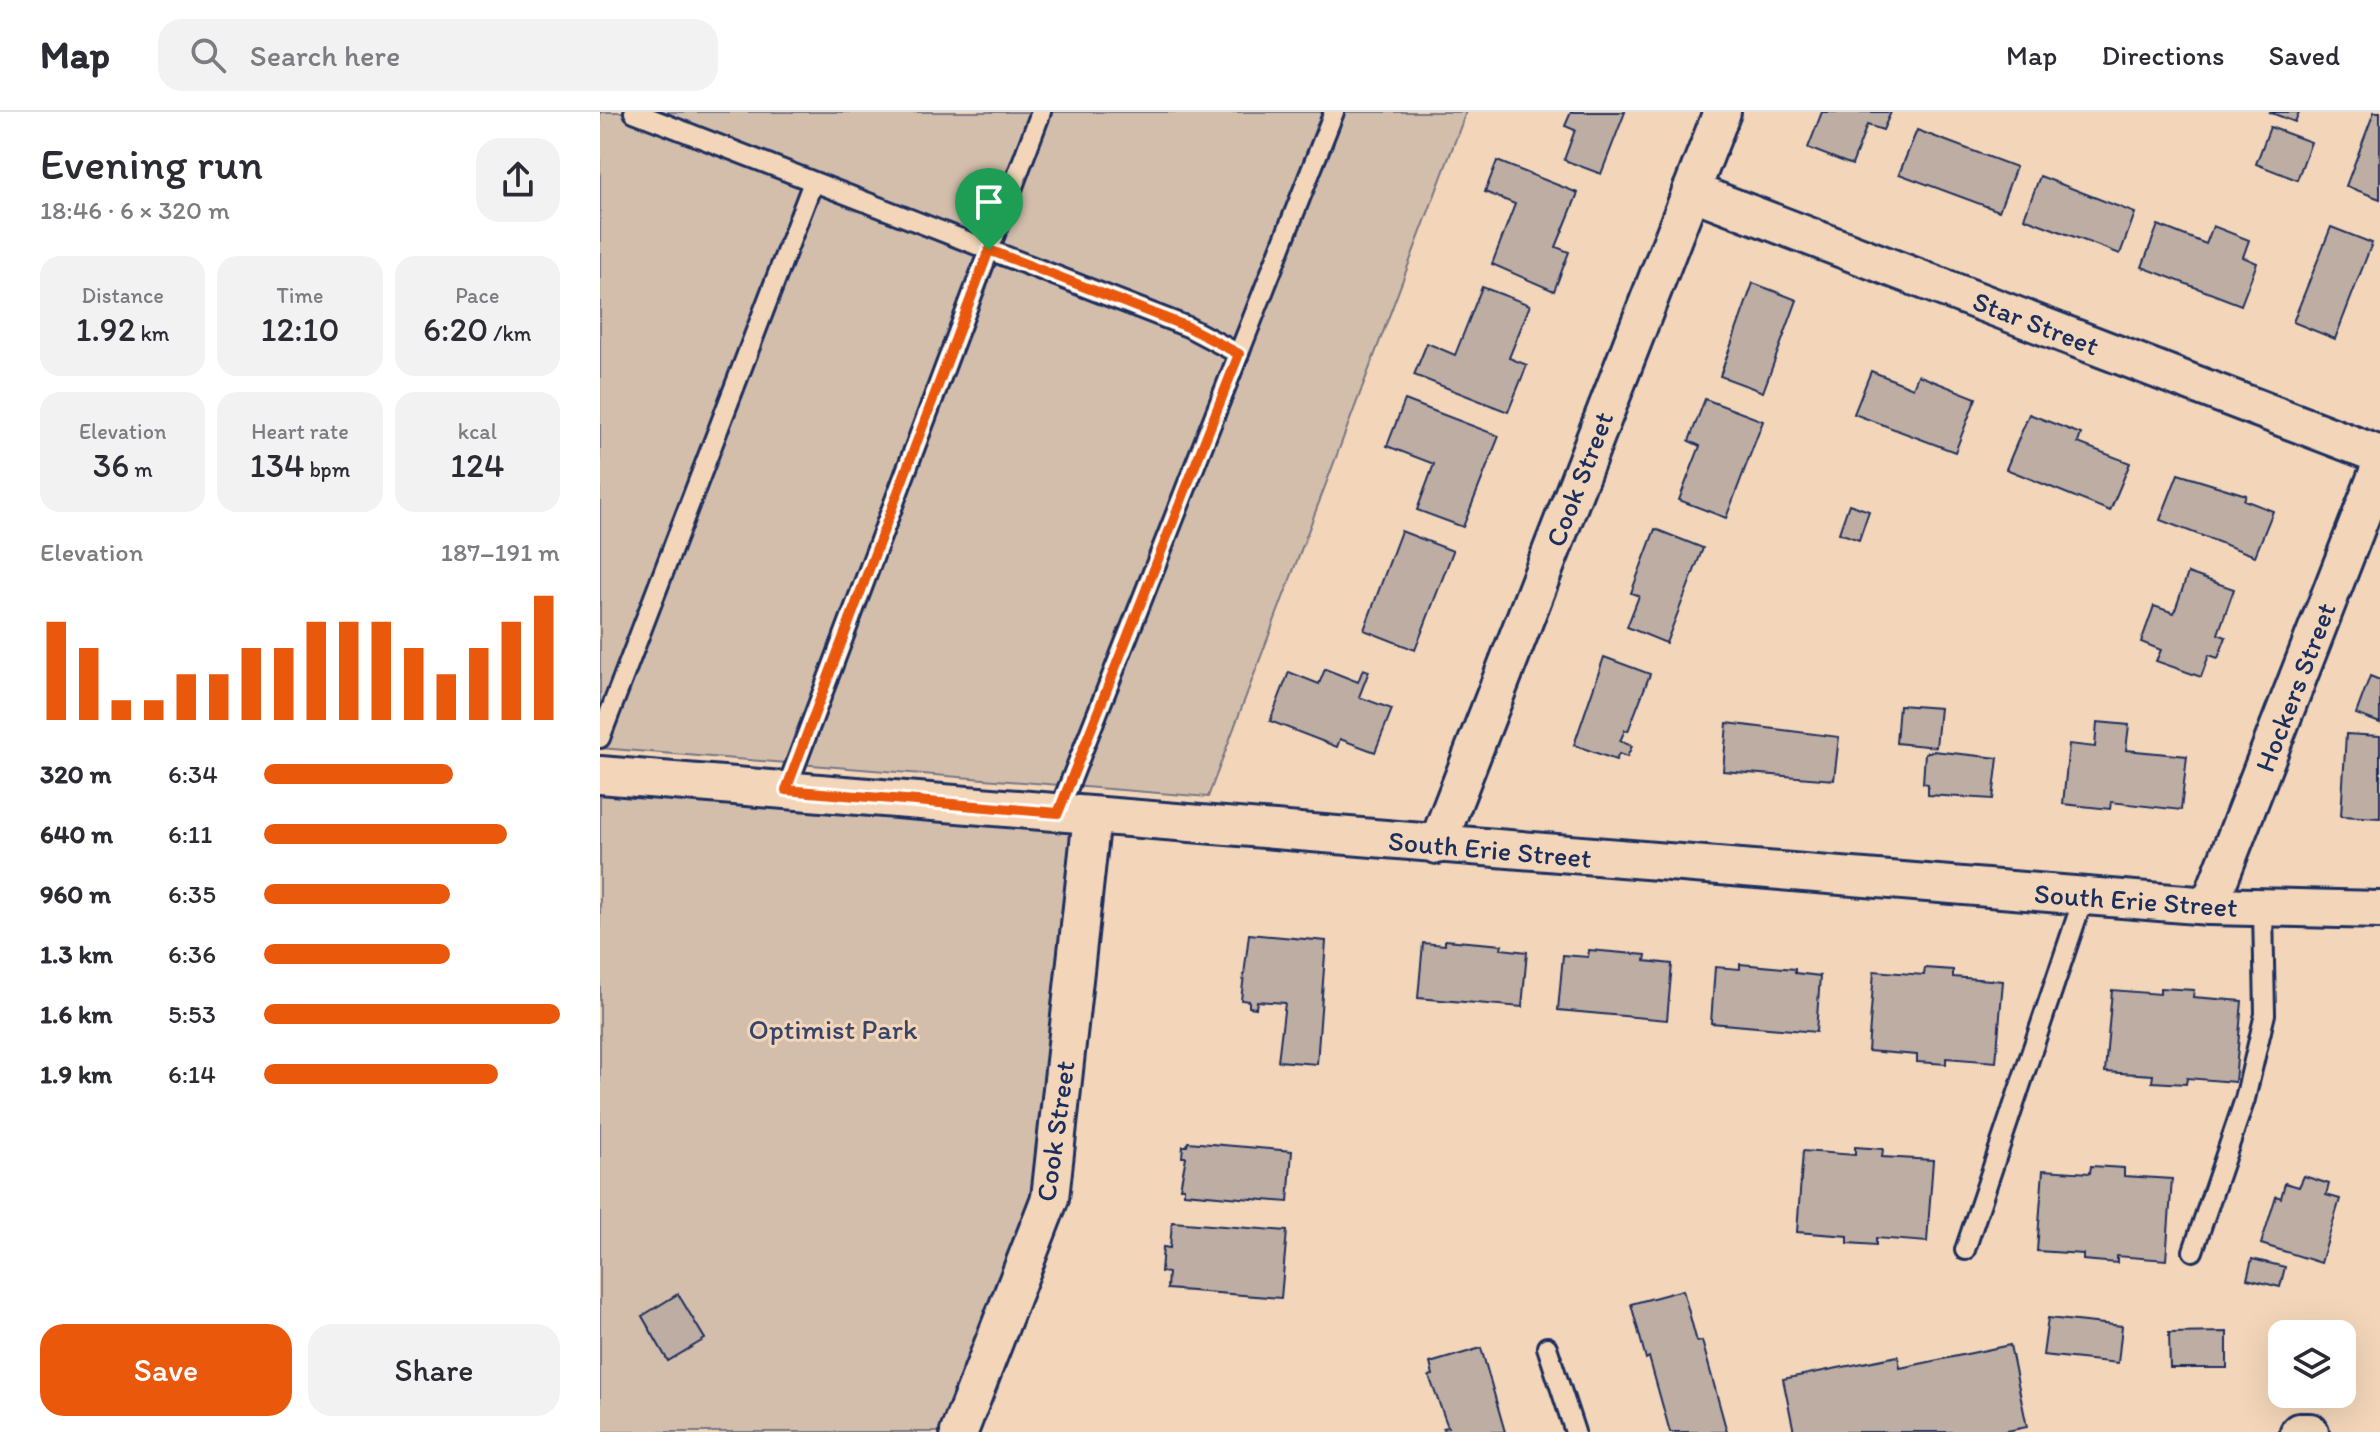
<!DOCTYPE html>
<html lang="en">
<head>
<meta charset="utf-8">
<style>
  :root { --surface:#fff; --page:#f2f2f3; --text:#2b2b33; --muted:#7c7c81; --line:#e1e1e2; --accent:#ea580c }
  body { margin:0; font-family:Itim,sans-serif; background:var(--page); color:var(--text); height:100vh; display:flex; flex-direction:column; font-size:30px; white-space:nowrap }
  * { box-sizing:border-box; margin:0 }
  p { font-size:26px; color:var(--muted) }
  .icon { flex:none; width:44px; height:44px; fill:none; stroke:currentColor; stroke-width:2; stroke-linecap:round; stroke-linejoin:round }
  .map { position:relative; flex:1; overflow:hidden }
  .drawer { display:flex; flex-direction:column; background:var(--surface); width:600px }
  .drawer>* { flex:none }
  .fabs { position:absolute; left:1668px; top:1208px; display:grid; gap:16px }
  .fabs a { display:grid; place-items:center; width:88px; height:88px; border-radius:16px; background:var(--surface); box-shadow:0 8px 32px #0002; font-size:40px }
  .pin { position:absolute; display:grid; place-items:center; width:68px; height:68px; color:#fff; margin:-82px -34px; border-radius:50% 50% 50% 0; rotate:-45deg; box-shadow:0 0 8px #0007 }
  .pin .icon { rotate:45deg }
  .round { display:grid; place-items:center; flex:none; width:84px; height:84px; border-radius:24px; background:var(--page) }
  .summary { display:flex; align-items:center; justify-content:space-between; height:136px; padding:0 40px }
  h1 { font-size:44px; font-weight:600; line-height:60px }
  .stats { display:grid; grid-template-columns:repeat(3,1fr); gap:12px; height:136px; padding:8px 40px }
  .stats div { display:grid; align-content:center; border-radius:20px; background:var(--page); text-align:center }
  .stats b { font-size:34px; font-weight:600 }
  .stats small { font-size:22px; font-weight:400 }
  .stats p { font-size:22px }
  .chart { height:224px; padding:16px 40px }
  .chart p { display:flex; justify-content:space-between }
  .chart svg { width:100%; height:144px; margin-top:8px; stroke:var(--accent); stroke-width:6 }
  .button { display:flex; gap:16px; margin-top:auto; padding:16px 40px }
  .button a { flex:1; height:92px; border-radius:24px; background:var(--accent); color:#fff; font-size:32px; font-weight:600; line-height:92px; text-align:center }
  .button a+a { background:var(--page); color:var(--text) }
  ul { padding:0 40px; list-style:none; font-size:26px }
  li { display:grid; grid-template-columns:128px 96px 1fr; align-items:center; height:60px }
  li i { height:20px; border-radius:10px; background:var(--accent) }
  header { display:flex; align-items:center; gap:48px; box-sizing:border-box; height:112px; padding:0 40px; background:var(--surface); border-bottom:2px solid var(--line) }
  header strong { font-size:38px }
  nav { display:flex; gap:44px; margin-inline-start:auto; font-size:28px }
  .search { width:560px; height:72px; background:var(--page); display:flex; align-items:center; gap:20px; box-sizing:border-box; padding:0 28px; border-radius:24px; color:var(--muted); font-size:30px }
  main { display:flex; flex:1; min-height:0 }
  .map>svg:first-child { display:block }
  .green { fill:#d3beac; stroke:#777685; stroke-width:2 }
  .building { fill:#beada3; stroke:#1b2f5e; stroke-width:2 }
  .lines { fill:none; stroke-linecap:round; stroke-linejoin:round }
  .service-casing { stroke:#1b2f5e; stroke-width:24 }
  .minor-casing { stroke:#1b2f5e; stroke-width:42 }
  .service { stroke:#f3d6b9; stroke-width:18 }
  .minor { stroke:#f3d6b9; stroke-width:36 }
  .route-casing { stroke:#fff; stroke-width:16 }
  .route { stroke:#ea580c; stroke-width:10 }
  .labels { text-anchor:middle; dominant-baseline:central; stroke-width:6; stroke-linejoin:round; paint-order:stroke }
  .street-label { font-size:28px; fill:#1b2f5e; stroke:#f3d6b9 }
  .park-label { font-size:28px; fill:#37446a; stroke:#f3d6b9 }
</style>
</head>
<body>
<header>
<strong>Map</strong>
<div class="search"><svg class="icon" aria-label="search" viewBox="0 0 24 24"><circle cx="10" cy="10" r="6"/><path d="M15 15l6 6"/></svg>Search here</div>
<nav><a>Map</a><a>Directions</a><a>Saved</a></nav>
</header>
<main>
<section class="drawer">
<div class="summary"><div><h1>Evening run</h1><p>18:46 · 6 × 320 m</p></div><a class="round"><svg class="icon" aria-label="share" viewBox="0 0 24 24"><path d="M12 15V3M7 8l5-5 5 5M5 13v7h14v-7"/></svg></a></div>
<div class="stats">
<div><p>Distance</p><b>1.92<small> km</small></b></div>
<div><p>Time</p><b>12:10</b></div>
<div><p>Pace</p><b>6:20<small> /km</small></b></div>
</div>
<div class="stats">
<div><p>Elevation</p><b>36<small> m</small></b></div>
<div><p>Heart rate</p><b>134<small> bpm</small></b></div>
<div><p>kcal</p><b>124</b></div>
</div>
<div class="chart"><p><span>Elevation</span>187–191 m</p>
<svg viewBox="0 0 160 44" preserveAspectRatio="none"><path d="M5 44V14M15 44V22M25 44V38M35 44V38M45 44V30M55 44V30M65 44V22M75 44V22M85 44V14M95 44V14M105 44V14M115 44V22M125 44V30M135 44V22M145 44V14M155 44V6"/></svg>
</div>
<ul>
<li><b>320 m</b>6:34<i style="width:64%"></i></li>
<li><b>640 m</b>6:11<i style="width:82%"></i></li>
<li><b>960 m</b>6:35<i style="width:63%"></i></li>
<li><b>1.3 km</b>6:36<i style="width:63%"></i></li>
<li><b>1.6 km</b>5:53<i style="width:100%"></i></li>
<li><b>1.9 km</b>6:14<i style="width:79%"></i></li>
</ul>
<div class="button"><a>Save</a><a>Share</a></div>
</section>
<div class="map">
<svg width="1780" height="1320" viewBox="0 0 1780 1320">
  <rect width="100%" height="100%" fill="#f3d6b9"/>
  <filter id="ink" filterUnits="userSpaceOnUse"><feTurbulence type="fractalNoise" baseFrequency=".0125" numOctaves="2"/><feDisplacementMap in="SourceGraphic" scale="16" xChannelSelector="R" yChannelSelector="G"/><feConvolveMatrix kernelMatrix="1 2 1 2 8 2 1 2 1" color-interpolation-filters="sRGB"/></filter>
  <g filter="url(#ink)">
    <g class="green">
      <polygon points="0,0 866,0 608,685 0,636"/>
      <polygon points="0,663 492,704 450,1086 359,1320 0,1320"/>
    </g>
    <g class="building">
      <polygon points="971,0 1025,0 1001,62 964,48 975,18 965,14"/>
      <polygon points="1222,0 1291,0 1283,18 1267,13 1252,53 1208,36"/>
      <polygon points="1669,0 1699,0 1695,10"/>
      <polygon points="1774,0 1780,0 1780,87 1746,74"/>
      <polygon points="1670,15 1711,30 1697,68 1656,52"/>
      <polygon points="1317,18 1416,55 1399,99 1299,62"/>
      <polygon points="897,49 978,81 956,135 969,140 954,179 892,152 915,92 885,80"/>
      <polygon points="1440,64 1535,101 1520,142 1424,106"/>
      <polygon points="1558,113 1606,132 1613,114 1649,128 1643,145 1657,151 1641,193 1542,155"/>
      <polygon points="1731,115 1772,131 1735,227 1693,210"/>
      <polygon points="1153,171 1197,188 1163,280 1120,264"/>
      <polygon points="882,175 930,193 909,246 927,253 908,300 814,263 827,231 855,243"/>
      <polygon points="1271,259 1313,276 1318,263 1376,286 1355,340 1254,302"/>
      <polygon points="1105,287 1163,309 1126,406 1079,388 1100,334 1089,329"/>
      <polygon points="805,288 899,324 863,415 817,398 834,352 787,334"/>
      <polygon points="1429,302 1481,322 1478,331 1530,351 1510,399 1406,357"/>
      <polygon points="1578,362 1646,383 1644,388 1673,399 1655,444 1560,408"/>
      <polygon points="1249,392 1269,399 1259,428 1239,421"/>
      <polygon points="1055,417 1103,436 1066,531 1027,515 1039,484 1031,481"/>
      <polygon points="801,419 853,439 815,538 764,518"/>
      <polygon points="1588,461 1634,477 1618,522 1626,525 1618,546 1609,543 1601,565 1556,549 1561,538 1541,530 1554,494 1574,501"/>
      <polygon points="1004,545 1050,562 1028,619 1025,618 1020,629 1032,634 1027,645 1019,642 1016,648 974,633"/>
      <polygon points="725,557 758,570 763,557 769,559 759,585 792,597 775,640 740,627 737,635 670,609 689,560 719,572"/>
      <polygon points="1770,564 1780,568 1780,611 1756,602"/>
      <polygon points="1299,593 1340,596 1336,635 1296,631"/>
      <polygon points="1497,610 1529,613 1526,638 1587,644 1581,698 1511,690 1510,697 1463,692 1469,632 1495,635"/>
      <polygon points="1127,611 1239,625 1234,668 1123,659"/>
      <polygon points="1746,622 1780,624 1780,706 1741,704"/>
      <polygon points="1333,639 1398,646 1393,687 1328,683 1328,672 1323,671 1325,641"/>
      <polygon points="649,822 726,829 717,952 678,949 685,891 657,889 656,896 649,895 649,889 641,888"/>
      <polygon points="845,828 902,833 901,837 927,840 922,895 818,886 823,831 845,833"/>
      <polygon points="989,838 1046,843 1045,849 1072,852 1067,908 958,898 963,843 988,845"/>
      <polygon points="1140,852 1195,857 1195,861 1220,864 1216,920 1111,911 1115,855 1140,857"/>
      <polygon points="1325,856 1353,858 1353,865 1403,869 1396,950 1346,946 1346,952 1317,950 1317,943 1268,939 1274,859 1324,863"/>
      <polygon points="1560,876 1594,878 1593,885 1642,889 1635,970 1587,966 1586,972 1552,970 1553,963 1505,960 1512,878 1560,882"/>
      <polygon points="588,1030 692,1039 688,1090 584,1081 584,1076 580,1076 586,1045 582,1045 583,1034 587,1034"/>
      <polygon points="1255,1035 1283,1037 1282,1045 1333,1048 1327,1130 1276,1126 1276,1133 1248,1131 1248,1124 1197,1120 1203,1039 1255,1043"/>
      <polygon points="1491,1054 1524,1056 1524,1064 1572,1067 1566,1148 1517,1144 1517,1151 1483,1148 1483,1142 1437,1139 1443,1058 1490,1061"/>
      <polygon points="1704,1064 1729,1072 1726,1083 1740,1087 1721,1151 1661,1132 1676,1084 1681,1086 1685,1071 1699,1075"/>
      <polygon points="572,1110 687,1119 681,1186 567,1177 568,1161 561,1160 563,1135 570,1136"/>
      <polygon points="1652,1147 1685,1155 1680,1175 1647,1167"/>
      <polygon points="1083,1178 1097,1230 1102,1229 1127,1320 1070,1320 1049,1245 1046,1247 1031,1192"/>
      <polygon points="78,1182 105,1227 68,1249 42,1204"/>
      <polygon points="1448,1206 1522,1214 1518,1251 1443,1243"/>
      <polygon points="1627,1220 1627,1256 1570,1256 1569,1221"/>
      <polygon points="1410,1233 1427,1315 1402,1320 1194,1320 1183,1267 1298,1244 1300,1256"/>
      <polygon points="881,1236 905,1320 845,1320 843,1316 848,1315 829,1264 833,1263 830,1251"/>
    </g>
    <g class="lines">
      <defs>
        <g id="service">
          <polyline points="34,0 588,215 639,242"/>
          <polyline points="0,626 213,70"/>
          <polyline points="186,678 441,0"/>
          <polyline points="458,701 734,0"/>
          <polyline points="1365,1138 1484,784"/>
          <polyline points="1593,1139 1645,987 1665,902 1663,797"/>
          <polyline points="947,1235 975,1320"/>
        </g>
        <g id="minor">
          <polyline points="1091,79 1780,343"/>
          <polyline points="0,663 1609,794 1780,798"/>
          <polyline points="837,733 1122,0"/>
          <polyline points="1609,794 1780,355"/>
          <polyline points="359,1320 450,1086 492,704"/>
          <polyline points="1699,1320 1710,1320"/>
        </g>
      </defs>
      <use href="#service" class="service-casing"/>
      <use href="#minor" class="minor-casing"/>
      <use href="#service" class="service"/>
      <use href="#minor" class="minor"/>
    </g>
  </g>
  <g class="lines" filter="url(#ink)">
    <defs>
      <polygon id="route" points="389,138 588,215 639,242 458,701 186,678"/>
    </defs>
    <use href="#route" class="route-casing"/>
    <use href="#route" class="route"/>
  </g>
  <g class="labels">
    <g class="street-label">
      <text transform="translate(1436 211) rotate(21)">Star Street</text>
      <text transform="translate(979 367) rotate(-69)">Cook Street</text>
      <text transform="translate(1695 575) rotate(-69)">Hockers Street</text>
      <text transform="translate(890 737) rotate(5)">South Erie Street</text>
      <text transform="translate(1536 788) rotate(4)">South Erie Street</text>
      <text transform="translate(455 1019) rotate(-82)">Cook Street</text>
    </g>
    <g class="park-label">
      <text x="233" y="917">Optimist Park</text>
    </g>
  </g>
</svg>
<div class="fabs">
<a><svg class="icon" aria-label="layers" viewBox="0 0 24 24"><path d="M12 4l9 5-9 5-9-5zM3 14l9 5 9-5"/></svg></a>
</div>
<div class="pin" style="left:389px;top:138px;background:#1e9e55"><svg class="icon" aria-label="arrive" viewBox="0 0 24 24"><path d="M6 21V4h12l-3 4 3 4H6"/></svg></div>
</div>
</main>
</body>
</html>
